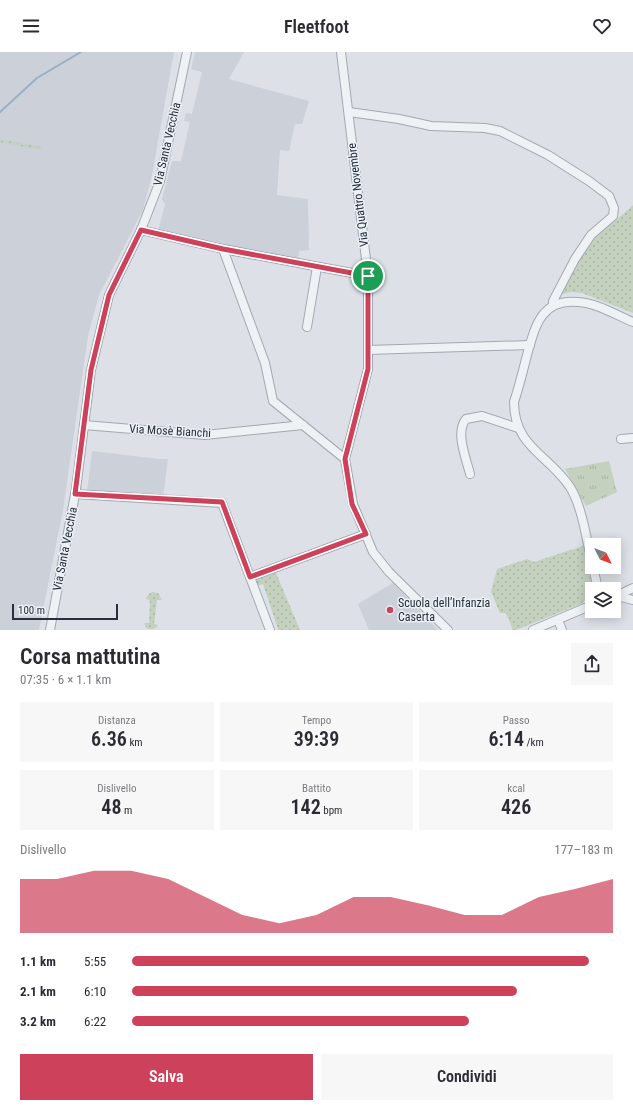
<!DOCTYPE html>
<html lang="it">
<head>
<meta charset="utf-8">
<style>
  :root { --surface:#fff; --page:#f7f7f7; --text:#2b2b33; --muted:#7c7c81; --accent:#cd415a }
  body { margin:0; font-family:"Roboto Condensed",sans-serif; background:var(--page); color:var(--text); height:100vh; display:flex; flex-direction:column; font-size:15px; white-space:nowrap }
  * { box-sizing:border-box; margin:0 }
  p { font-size:13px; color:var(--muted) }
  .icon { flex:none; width:22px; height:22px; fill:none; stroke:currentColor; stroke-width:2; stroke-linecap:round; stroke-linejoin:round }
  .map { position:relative; height:578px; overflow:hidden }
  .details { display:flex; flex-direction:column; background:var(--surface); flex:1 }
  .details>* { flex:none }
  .needle { width:26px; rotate:132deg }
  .buttons { position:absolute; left:585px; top:486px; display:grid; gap:8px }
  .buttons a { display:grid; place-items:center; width:36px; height:36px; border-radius:0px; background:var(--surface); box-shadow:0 2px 10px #0003; font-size:20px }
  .scale { position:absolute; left:12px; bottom:10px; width:106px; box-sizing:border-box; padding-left:4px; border:2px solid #272f3d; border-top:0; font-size:11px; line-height:14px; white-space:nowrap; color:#272f3d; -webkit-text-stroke:3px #ecf0f5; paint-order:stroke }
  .pin { position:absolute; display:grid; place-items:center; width:34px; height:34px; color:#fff; margin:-17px; border:2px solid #fff; border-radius:50%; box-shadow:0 1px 4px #0007 }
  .round { display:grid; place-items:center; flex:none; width:42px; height:42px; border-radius:0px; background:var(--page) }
  .headline { display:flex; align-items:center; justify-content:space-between; height:68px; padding:0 20px }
  h1 { font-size:22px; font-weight:600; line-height:30px }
  .stats { display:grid; grid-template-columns:repeat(3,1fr); gap:6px; height:68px; padding:4px 20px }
  .stats div { display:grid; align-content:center; border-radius:0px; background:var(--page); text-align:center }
  .stats b { font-size:20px; font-weight:600 }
  .stats small { font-size:11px; font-weight:400 }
  .stats p { font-size:11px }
  .chart { height:112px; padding:8px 20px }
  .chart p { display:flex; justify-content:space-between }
  .chart svg { width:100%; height:72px; margin-top:4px; fill:var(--accent); opacity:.7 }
  .primary-button { display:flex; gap:8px; margin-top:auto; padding:8px 20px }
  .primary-button a { flex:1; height:46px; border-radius:0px; background:var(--accent); color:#fff; font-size:16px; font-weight:600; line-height:46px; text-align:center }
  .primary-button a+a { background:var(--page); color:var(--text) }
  ul { padding:0 20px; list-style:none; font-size:13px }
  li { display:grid; grid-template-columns:64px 48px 1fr; align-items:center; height:30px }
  li i { height:10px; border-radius:5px; background:var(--accent) }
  header { display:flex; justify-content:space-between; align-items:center; height:52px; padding:0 20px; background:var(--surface); font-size:18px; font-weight:600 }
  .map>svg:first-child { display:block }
  .built { fill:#cbd0d9 }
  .grass { fill:url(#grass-dots) }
  .park { fill:url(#park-tufts) }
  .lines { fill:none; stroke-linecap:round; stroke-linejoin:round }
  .stream { stroke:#97b0c7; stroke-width:2 }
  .minor-casing { stroke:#a3a8b1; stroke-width:10 }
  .minor { stroke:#eff2f5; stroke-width:8 }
  .route-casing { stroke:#fff; stroke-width:8 }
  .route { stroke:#cd415a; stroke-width:5 }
  .poi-dot { fill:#cd415a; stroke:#ecf0f5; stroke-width:1.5 }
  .labels { text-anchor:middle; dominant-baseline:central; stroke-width:3; stroke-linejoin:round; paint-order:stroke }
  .street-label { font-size:12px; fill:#272f3d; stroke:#ecf0f5 }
  .poi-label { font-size:12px; fill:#272f3d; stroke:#ecf0f5; text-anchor:start }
</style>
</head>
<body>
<header><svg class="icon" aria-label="menu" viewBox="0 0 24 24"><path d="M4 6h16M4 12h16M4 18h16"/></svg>Fleetfoot<svg class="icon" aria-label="heart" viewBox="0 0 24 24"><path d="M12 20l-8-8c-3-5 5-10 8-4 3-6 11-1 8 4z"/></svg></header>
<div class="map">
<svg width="633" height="578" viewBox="0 0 633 578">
  <defs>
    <pattern id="grass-dots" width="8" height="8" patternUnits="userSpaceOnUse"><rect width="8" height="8" fill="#c3d1be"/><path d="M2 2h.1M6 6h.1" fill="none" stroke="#a8b4a4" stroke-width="1.8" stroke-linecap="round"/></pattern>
    <pattern id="park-tufts" width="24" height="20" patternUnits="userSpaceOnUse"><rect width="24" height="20" fill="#c3d1be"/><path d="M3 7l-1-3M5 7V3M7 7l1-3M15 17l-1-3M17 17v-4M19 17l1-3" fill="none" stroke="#a8b4a4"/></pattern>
  </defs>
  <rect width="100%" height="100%" fill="#dde1e7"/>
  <g class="built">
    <polygon points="0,0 174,0 152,123 143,158 99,243 88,284 63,458 39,578 0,578"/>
    <polygon points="195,0 244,0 229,27 309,49 302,72 295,72 289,99 280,98 277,143 308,147 309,198 299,199 298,209 158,179 165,152 162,147 172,109 181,109 190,70 184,69 186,61 192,62 202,20 191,17"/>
    <polygon points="92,399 159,407 168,407 163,445 87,440"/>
    <polygon points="393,531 438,578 369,578 358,552"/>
  </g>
  <g class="grass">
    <polygon points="0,87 41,95 41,98 0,90"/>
    <path d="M633 153V261L582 241 572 240 561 242C570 226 578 208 589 193 602 177 619 167 633 153Z"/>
    <polygon points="583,494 592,534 591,539 583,551 516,578 513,578 506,561 500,561 491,540 497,517 527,507 534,510"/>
    <polygon points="276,521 300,578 277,578 278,577 263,532 256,534 256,527"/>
    <path d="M152 540 158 541 162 548H157L154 572 158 573C155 578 151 578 146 576L144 571H149L150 549 146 546 149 542Z"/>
  </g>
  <polygon class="park" points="609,409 617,440 586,454 565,417"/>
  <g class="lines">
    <polyline class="stream" points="0,60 37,26 81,0"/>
    <defs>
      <g id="minor">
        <polyline points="341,0 368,224 368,317 345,407 353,452 373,500 389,520 448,578"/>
        <polyline points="349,60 399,67 431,74 485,76 500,79 548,103 589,129 609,144 614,156 613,164 591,183 575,207 553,249 553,254"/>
        <polyline points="141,178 223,197 368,224"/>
        <polyline points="223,197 265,311 273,349 345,407"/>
        <polyline points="307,275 317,215"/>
        <polyline points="368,298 530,293"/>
        <polyline points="84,373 205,383 303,373"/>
        <polyline points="621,387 633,386"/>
        <path d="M470 422C466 406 455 380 466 367L482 364 518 376"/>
        <polyline points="75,442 222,451 270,578"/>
        <path d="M592 512C587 489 582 454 570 435 549 403 514 395 514 350 519 335 523 319 527 303 535 275 541 246 578 250 597 251 616 263 633 270"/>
        <polyline points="593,515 598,537"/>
        <polyline points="250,525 366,482"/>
        <polyline points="617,544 633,548"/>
        <polyline points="614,545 633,536"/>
        <polyline points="558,568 562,578"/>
        <polyline points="50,578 76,437 91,318 109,243 141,178 160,129 187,0"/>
        <polyline points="533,578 592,553"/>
      </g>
    </defs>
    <use href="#minor" class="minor-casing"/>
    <use href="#minor" class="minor"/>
  </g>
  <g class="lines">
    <defs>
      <polygon id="route" points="141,178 223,197 368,224 368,317 345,407 352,452 366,482 250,525 222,450 75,442 91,318 109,243"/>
    </defs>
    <use href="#route" class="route-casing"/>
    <use href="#route" class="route"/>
  </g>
  <circle class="poi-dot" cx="390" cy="558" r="4"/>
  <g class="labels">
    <g class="street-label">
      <text transform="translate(167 92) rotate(-77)">Via Santa Vecchia</text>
      <text transform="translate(358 143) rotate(-97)">Via Quattro Novembre</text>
      <text transform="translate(170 379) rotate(3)">Via Mosè Bianchi</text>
      <text transform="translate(65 497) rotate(-79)">Via Santa Vecchia</text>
    </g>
    <g class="poi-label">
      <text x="398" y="551">Scuola dell’Infanzia<tspan x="398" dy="14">Caserta</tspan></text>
    </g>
  </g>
</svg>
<div class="buttons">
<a><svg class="needle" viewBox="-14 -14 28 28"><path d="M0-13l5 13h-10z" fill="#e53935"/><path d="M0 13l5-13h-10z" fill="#7c7c81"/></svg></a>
<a><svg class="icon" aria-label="layers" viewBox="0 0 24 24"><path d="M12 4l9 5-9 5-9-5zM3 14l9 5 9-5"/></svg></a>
</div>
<div class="scale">100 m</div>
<div class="pin" style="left:368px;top:224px;background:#1e9e55"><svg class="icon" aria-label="arrive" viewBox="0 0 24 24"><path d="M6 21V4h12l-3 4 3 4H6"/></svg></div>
</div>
<section class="details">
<div class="headline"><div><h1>Corsa mattutina</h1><p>07:35 · 6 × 1.1 km</p></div><a class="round"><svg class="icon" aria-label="share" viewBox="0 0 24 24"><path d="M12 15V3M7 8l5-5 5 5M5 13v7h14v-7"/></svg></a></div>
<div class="stats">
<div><p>Distanza</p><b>6.36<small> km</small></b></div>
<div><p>Tempo</p><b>39:39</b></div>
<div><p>Passo</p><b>6:14<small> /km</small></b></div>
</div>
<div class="stats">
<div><p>Dislivello</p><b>48<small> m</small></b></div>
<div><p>Battito</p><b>142<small> bpm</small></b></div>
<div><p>kcal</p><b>426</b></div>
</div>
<div class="chart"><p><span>Dislivello</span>177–183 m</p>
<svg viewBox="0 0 160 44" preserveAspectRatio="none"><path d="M0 44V11L10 11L20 6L30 6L40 11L50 22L60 33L70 38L80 33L90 22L100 22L110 27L120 33L130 33L140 22L150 17L160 11V44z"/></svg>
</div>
<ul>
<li><b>1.1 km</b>5:55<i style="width:95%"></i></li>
<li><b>2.1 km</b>6:10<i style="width:80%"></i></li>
<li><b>3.2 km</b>6:22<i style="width:70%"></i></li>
</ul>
<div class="primary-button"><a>Salva</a><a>Condividi</a></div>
</section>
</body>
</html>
